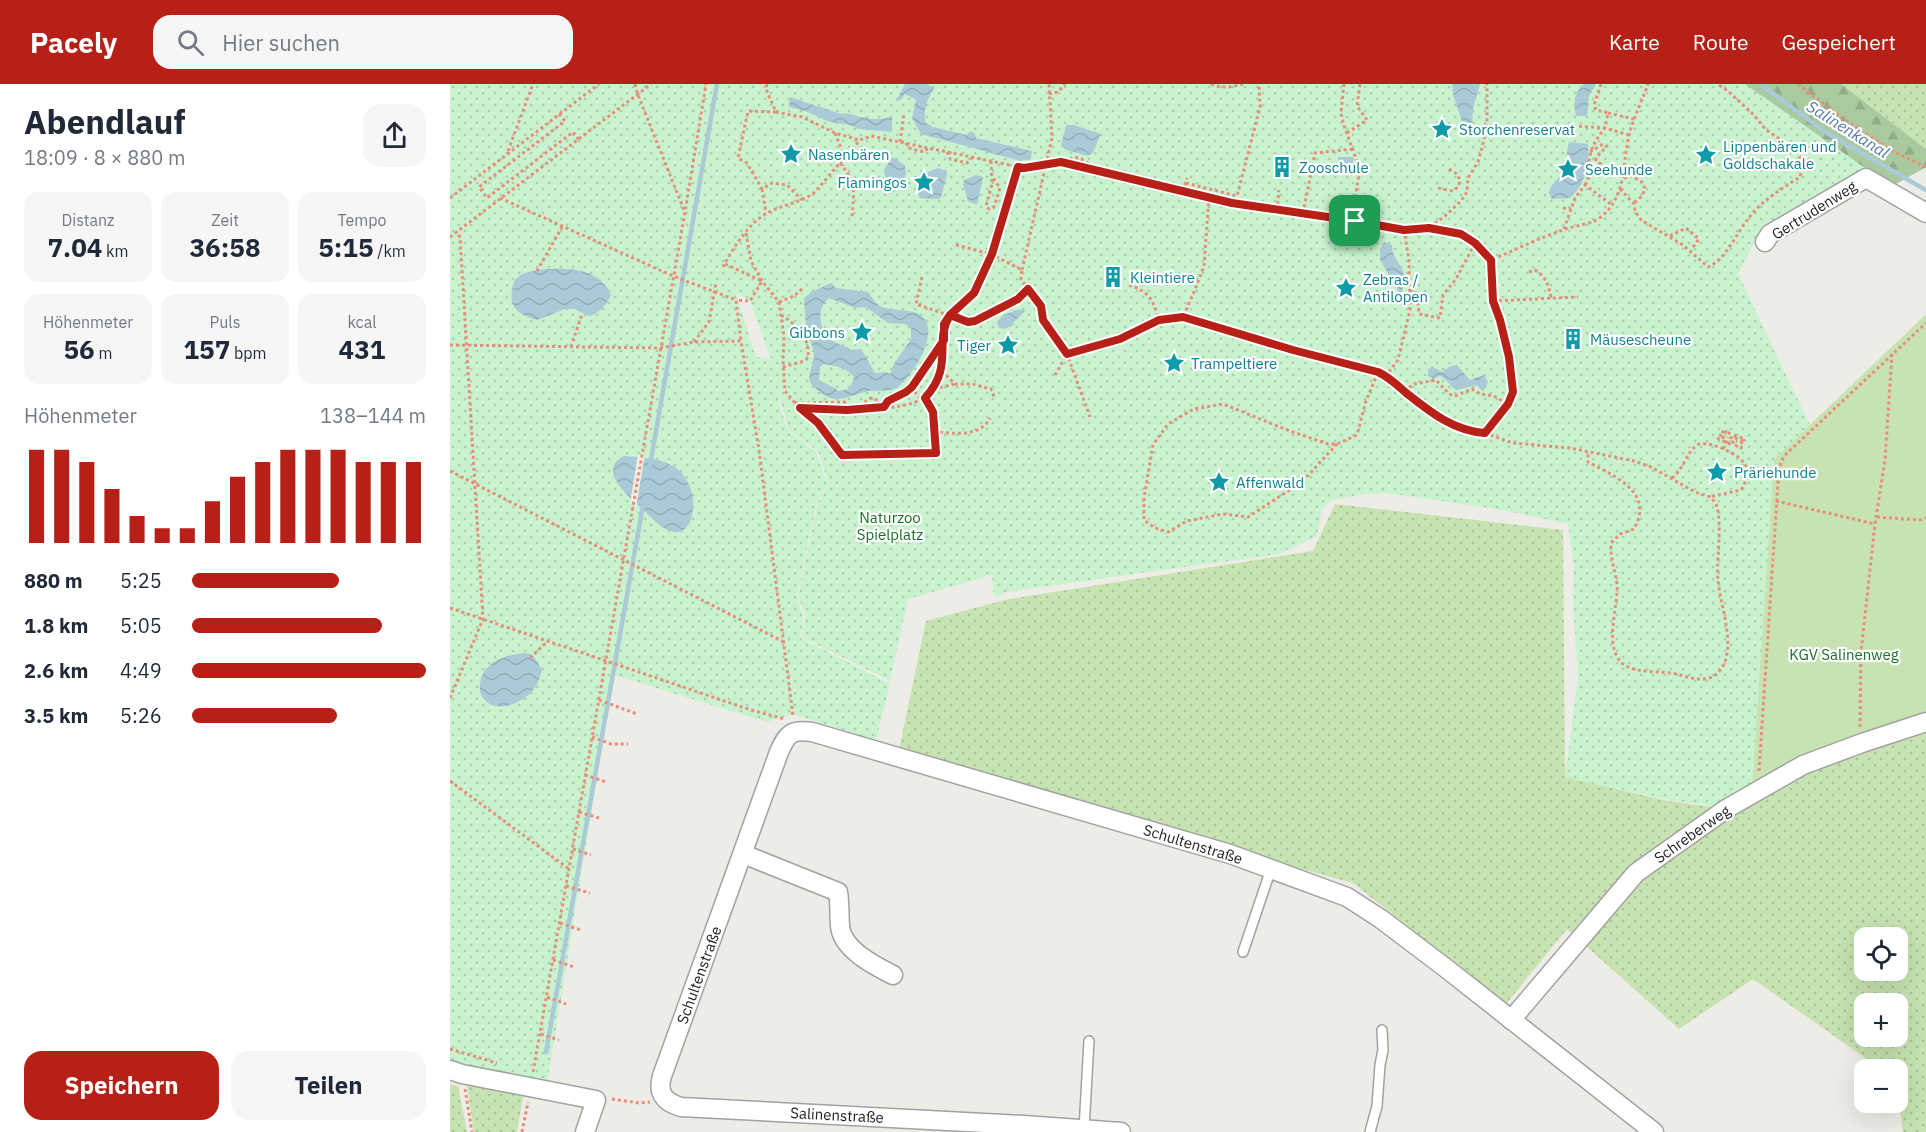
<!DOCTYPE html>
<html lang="de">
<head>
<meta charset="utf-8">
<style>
  :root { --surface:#fff; --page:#f6f6f7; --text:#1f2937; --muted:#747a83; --accent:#b72016 }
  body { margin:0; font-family:"IBM Plex Sans",sans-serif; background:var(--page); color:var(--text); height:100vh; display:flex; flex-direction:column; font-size:22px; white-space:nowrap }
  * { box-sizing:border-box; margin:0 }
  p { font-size:20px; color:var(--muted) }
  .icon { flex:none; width:33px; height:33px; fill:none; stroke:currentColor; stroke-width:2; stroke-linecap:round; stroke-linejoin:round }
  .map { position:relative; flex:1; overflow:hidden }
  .sheet { display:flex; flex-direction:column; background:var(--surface); width:450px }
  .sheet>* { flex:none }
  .controls { position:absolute; left:1404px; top:843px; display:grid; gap:12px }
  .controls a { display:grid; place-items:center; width:54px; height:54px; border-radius:12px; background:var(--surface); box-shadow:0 6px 24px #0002; font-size:30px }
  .pin { position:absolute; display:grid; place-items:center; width:51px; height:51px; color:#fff; margin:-26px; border-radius:12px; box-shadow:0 3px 9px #0006 }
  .round { display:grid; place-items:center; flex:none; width:63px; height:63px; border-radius:18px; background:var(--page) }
  .overview { display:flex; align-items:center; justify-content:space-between; height:102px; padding:0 24px }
  h1 { font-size:33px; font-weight:700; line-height:45px }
  .figures { display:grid; grid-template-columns:repeat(3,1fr); gap:9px; height:102px; padding:6px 24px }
  .figures div { display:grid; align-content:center; border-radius:15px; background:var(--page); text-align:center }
  .figures b { font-size:26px; font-weight:700 }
  .figures small { font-size:16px; font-weight:400 }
  .figures p { font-size:16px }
  .chart { height:168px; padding:12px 24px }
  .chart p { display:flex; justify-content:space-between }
  .chart svg { width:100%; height:108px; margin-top:6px; stroke:var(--accent); stroke-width:6 }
  .primary-button { display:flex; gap:12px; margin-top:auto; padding:12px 24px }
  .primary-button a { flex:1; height:69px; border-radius:18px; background:var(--accent); color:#fff; font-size:24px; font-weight:700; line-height:69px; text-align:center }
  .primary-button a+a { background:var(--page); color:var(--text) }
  ul { padding:0 24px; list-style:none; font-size:20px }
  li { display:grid; grid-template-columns:96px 72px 1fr; align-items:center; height:45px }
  li i { height:15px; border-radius:8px; background:var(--accent) }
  header { display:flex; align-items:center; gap:36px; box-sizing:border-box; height:84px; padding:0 30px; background:var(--accent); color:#fff }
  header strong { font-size:28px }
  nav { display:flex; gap:33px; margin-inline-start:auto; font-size:21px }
  .search { width:420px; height:54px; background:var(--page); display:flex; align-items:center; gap:15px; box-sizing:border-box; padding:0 21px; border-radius:18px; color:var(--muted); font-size:22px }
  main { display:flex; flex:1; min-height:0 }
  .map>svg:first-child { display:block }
  .grass { fill:url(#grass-dots); fill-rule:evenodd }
  .forest { fill:url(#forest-firs) }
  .park { fill:url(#park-dots); fill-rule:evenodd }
  .garden { fill:#c7e3b1 }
  .water { fill:url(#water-waves); fill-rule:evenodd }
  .pier { fill:#eeece6 }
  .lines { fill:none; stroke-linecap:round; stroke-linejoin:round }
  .stream { stroke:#abcad7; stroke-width:4.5 }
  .lane-casing { stroke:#a2a2a2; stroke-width:12 }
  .street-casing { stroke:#a2a2a2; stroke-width:21 }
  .path { stroke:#ea8d7a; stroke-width:3; stroke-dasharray:3 3; stroke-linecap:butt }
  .lane { stroke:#fff; stroke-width:9 }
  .street { stroke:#fff; stroke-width:18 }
  .route-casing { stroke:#fff; stroke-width:12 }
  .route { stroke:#b72016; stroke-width:8 }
  .labels { text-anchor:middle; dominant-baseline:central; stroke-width:4.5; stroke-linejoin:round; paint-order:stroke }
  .culture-label { font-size:15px; fill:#0d838f; stroke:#fff; text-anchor:start }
  .street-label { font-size:15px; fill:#1e1e1e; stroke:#fff }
  .park-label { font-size:15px; fill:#187125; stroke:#fff }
  .water-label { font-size:16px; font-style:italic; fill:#5578a4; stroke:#fff }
</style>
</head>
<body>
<header>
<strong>Pacely</strong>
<div class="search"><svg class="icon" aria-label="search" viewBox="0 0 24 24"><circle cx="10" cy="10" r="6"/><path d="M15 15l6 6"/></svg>Hier suchen</div>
<nav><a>Karte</a><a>Route</a><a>Gespeichert</a></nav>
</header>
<main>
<section class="sheet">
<div class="overview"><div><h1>Abendlauf</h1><p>18:09 · 8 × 880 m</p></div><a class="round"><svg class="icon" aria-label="share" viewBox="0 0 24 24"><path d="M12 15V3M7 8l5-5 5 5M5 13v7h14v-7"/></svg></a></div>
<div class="figures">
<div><p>Distanz</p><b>7.04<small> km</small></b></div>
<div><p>Zeit</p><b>36:58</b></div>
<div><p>Tempo</p><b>5:15<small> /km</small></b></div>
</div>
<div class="figures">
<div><p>Höhenmeter</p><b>56<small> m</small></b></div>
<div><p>Puls</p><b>157<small> bpm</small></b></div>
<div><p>kcal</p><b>431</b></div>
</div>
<div class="chart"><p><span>Höhenmeter</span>138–144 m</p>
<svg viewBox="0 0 160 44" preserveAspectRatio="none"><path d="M5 44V6M15 44V6M25 44V11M35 44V22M45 44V33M55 44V38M65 44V38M75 44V27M85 44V17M95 44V11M105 44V6M115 44V6M125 44V6M135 44V11M145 44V11M155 44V11"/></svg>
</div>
<ul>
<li><b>880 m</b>5:25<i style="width:63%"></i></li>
<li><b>1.8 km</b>5:05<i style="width:81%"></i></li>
<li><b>2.6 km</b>4:49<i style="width:100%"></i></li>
<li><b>3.5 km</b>5:26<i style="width:62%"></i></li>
</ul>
<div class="primary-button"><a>Speichern</a><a>Teilen</a></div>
</section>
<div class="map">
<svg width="1476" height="1048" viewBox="0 0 1476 1048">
  <defs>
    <pattern id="grass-dots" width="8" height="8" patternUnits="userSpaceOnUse" patternTransform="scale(1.5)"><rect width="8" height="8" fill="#c7e3b1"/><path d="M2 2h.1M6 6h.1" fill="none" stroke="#aac298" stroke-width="1.8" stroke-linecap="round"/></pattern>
    <pattern id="forest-firs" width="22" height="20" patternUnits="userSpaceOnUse" patternTransform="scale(1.5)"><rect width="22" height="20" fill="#a9c99f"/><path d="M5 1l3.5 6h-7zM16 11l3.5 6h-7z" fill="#91ac88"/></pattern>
    <pattern id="park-dots" width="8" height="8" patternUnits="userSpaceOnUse" patternTransform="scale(1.5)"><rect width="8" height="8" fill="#c8f3ce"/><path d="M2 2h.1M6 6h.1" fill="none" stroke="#abd0b0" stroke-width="1.8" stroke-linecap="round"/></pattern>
    <pattern id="water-waves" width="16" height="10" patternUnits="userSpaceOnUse" patternTransform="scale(1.5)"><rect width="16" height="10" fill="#abcad7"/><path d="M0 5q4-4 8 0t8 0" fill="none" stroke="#93adb8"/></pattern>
  </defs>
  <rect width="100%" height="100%" fill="#eeece6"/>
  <g class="grass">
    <polygon points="1391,0 1476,0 1476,65"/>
    <path d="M885 420 1113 446 1115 693 1218 717 1263 723 1476 647V1048H1453L1448 1009V986L1431 985 1303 895 1229 945 1117 845 1056 920 903 799 779 765 449 666 476 537 559 515 863 467ZM1414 854H1448V886H1414ZM1414 920H1448V952H1414Z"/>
    <polygon points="16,995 74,1006 67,1048 24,1048"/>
    <polygon points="0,1000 8,1002 17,1048 0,1048"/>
  </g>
  <polygon class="forest" points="1290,0 1391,0 1476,65 1476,83 1439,104 1375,63"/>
  <path class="park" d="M0 0H1295L1415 84 1311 145 1288 190 1360 341 1324 375 1302 702 1264 722 1219 716 1115 693 1128 595 1123 518 1124 483 1118 440 1053 426 937 409 914 410 882 416 872 425 867 452 829 470 556 508 544 514 542 491 458 515 440 597 352 553 355 532 348 511 368 418 379 400 368 367 339 346 327 305 331 327 338 346 366 368 378 400 367 418 347 511 353 532 351 554 440 600 426 657 343 630 317 638 164 591 96 1006 0 985ZM286 209 300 217 321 275 306 273Z"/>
  <polygon class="garden" points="1476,230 1476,632 1302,702 1324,375"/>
  <g class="water">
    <path d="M455 0H477L484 4C478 15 472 25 476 39L483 43 516 51 521 47 525 50 526 54 582 67 581 75 571 77 471 50 462 34 466 16 455 10 451 16 446 17Z"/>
    <path d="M1002 0H1030L1023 25 1022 44 1014 45C1011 29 1002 16 1002 0Z"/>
    <path d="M1134 0H1146L1139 12 1137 32H1126C1124 18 1123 10 1134 0Z"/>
    <path d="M340 13 391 30C401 28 407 33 416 34 425 36 433 35 442 33V48L410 45 395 40 380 38 355 27 339 23Z"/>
    <polygon points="616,41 624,41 648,49 650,51 644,67 638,72 616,66 611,62"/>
    <path d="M1119 58 1138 60C1140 80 1135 101 1120 114L1102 115 1099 109C1101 97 1114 93 1119 81L1118 75 1116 74Z"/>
    <rect x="888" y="73" width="15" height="11"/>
    <polygon points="441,74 445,74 455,82 456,90 449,105 439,110 434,86"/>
    <path d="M489 84 496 87 497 90 491 113 489 115 470 114 467 108C471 94 475 87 489 84Z"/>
    <polygon points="526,91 533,93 527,121 518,117 513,100 514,96"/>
    <path d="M934 158 942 161C942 180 963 185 951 208H949L930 176V166Z"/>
    <path d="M100 185C124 184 150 186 161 211 156 222 151 227 140 232L124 225H115L87 236C71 231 59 226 62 207 62 203 64 196 67 194 75 186 90 186 100 185Z"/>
    <path d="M381 199 386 204 418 208C422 213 425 219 430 222 444 229 467 222 476 237 486 255 461 295 446 304 439 308 427 306 419 307 402 310 386 322 371 309 368 306 363 303 361 300 356 290 365 279 364 269 363 263 360 257 358 251 355 240 355 227 354 215L361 208ZM379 214 405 224 416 223 438 239 455 240 461 244V255L444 280 440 290 436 288 425 289 411 265 402 266 376 254C370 240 366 226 379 214ZM373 280C384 281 399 284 404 294L399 305 388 307 385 304 369 296 370 283Z"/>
    <path d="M567 226H576L563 239 564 241 554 245 549 244 547 239C551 232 559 228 567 226Z"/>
    <path d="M1007 281 1020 296 1034 291 1038 298 1033 307 1026 301 1006 306C1000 302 996 294 990 292L983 295 978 292V286L982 282 992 288 1001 282Z"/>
    <path d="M174 372C190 373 209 374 223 382 254 400 246 457 221 447 208 443 202 433 192 425 179 413 146 386 174 372Z"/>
    <path d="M75 569 83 571 92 586C90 592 89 598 85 603 76 618 46 632 33 614 30 610 30 606 30 601 32 578 55 571 75 569Z"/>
  </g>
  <polygon class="pier" points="188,370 195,371 186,424 180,419"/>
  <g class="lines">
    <g class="stream">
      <polyline points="1310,0 1377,49 1476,106"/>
      <polyline points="200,381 267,0"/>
      <polyline points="96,968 193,421"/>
    </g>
    <defs>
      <g id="lane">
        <polyline points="793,868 821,785"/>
        <polyline points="634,1045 639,957"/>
        <polyline points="920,1048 927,1022 930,981 933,966 932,946"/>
      </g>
      <g id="street">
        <polyline points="1315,158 1320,150 1416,94 1476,129"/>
        <path d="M293 770 388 808C390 820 389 830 390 841 391 865 425 882 443 891"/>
        <polyline points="1061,936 1186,789 1276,725 1353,681 1412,659 1476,638"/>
        <polyline points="0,986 12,990 146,1016 135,1048"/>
        <path d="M671 1048 574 1041 231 1023C214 1018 207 1009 212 992L329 668C337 650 341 645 362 648L780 770 897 813 931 835 997 885 1204 1048"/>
      </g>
    </defs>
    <use href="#lane" class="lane-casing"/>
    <use href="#street" class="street-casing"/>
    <g class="path">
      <polyline points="185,0 188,11 234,126"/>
      <polyline points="317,0 316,5 326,28 352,33 385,49 410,56"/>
      <path d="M761 0C772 5 781 3 793 0"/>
      <polyline points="894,0 891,29 894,42 910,85 904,120 905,137"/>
      <polyline points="1348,0 1391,33 1439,65 1476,83"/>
      <polyline points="599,10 608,8 615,0"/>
      <polyline points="326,28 298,27 288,74 297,79 312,105 322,99 337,101 352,116"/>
      <polyline points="1158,29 1184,35"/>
      <polyline points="109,30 115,37 29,103 37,114 123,48 129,56"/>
      <polyline points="1123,42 1155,44 1158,29 1146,26 1144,21 1151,0"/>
      <polyline points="385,49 395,74"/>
      <polyline points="897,49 917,36 907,22 910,0"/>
      <polyline points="450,58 454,29"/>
      <polyline points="456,59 458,64 474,68 478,64"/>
      <polyline points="58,67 83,0"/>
      <polyline points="497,68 500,75 517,79 523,73"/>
      <polyline points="1140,68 1153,60 1157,62 1146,74 1146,77 1151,80 1150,91"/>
      <polyline points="541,77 542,100 536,122 539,125 544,123 550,104 542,92"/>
      <path d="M390 79C407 99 404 108 402 132"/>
      <path d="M615 79 623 73C632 75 637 76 641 85"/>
      <polyline points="1174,94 1182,92 1192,98 1195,105 1192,112 1184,119"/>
      <polyline points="736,99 787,112 810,23 809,0"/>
      <path d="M1135 101C1140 93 1139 89 1139 81 1139 66 1146 55 1155 44L1179 51"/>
      <polyline points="988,104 1003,107 1008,103 1010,96 1007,90 999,85"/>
      <polyline points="312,105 316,129"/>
      <path d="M1170 105 1184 120 1185 127 1191 136 1233 161 1258 183C1276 175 1286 150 1298 135 1311 117 1331 105 1350 93L1353 80 1347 68 1339 61 1316 46 1304 31 1278 7 1267 0"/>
      <polyline points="733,107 737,94"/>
      <polyline points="759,113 754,182 744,208 733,233 843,266 928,288"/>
      <polyline points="0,114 149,0"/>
      <polyline points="50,114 223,192 286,216 291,257"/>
      <polyline points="1113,124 1121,125"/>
      <polyline points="827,126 829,106"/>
      <polyline points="853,129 865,69 904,65"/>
      <polyline points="980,143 995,132 1011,117 1017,108 1018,94 1028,78 1034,56 1037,36 1037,0"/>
      <polyline points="1114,145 1125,114 1135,101 1162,121"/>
      <path d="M296 149 301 177 312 197 329 218 334 253 333 276 335 307 349 324C378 325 453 330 475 313 482 308 490 295 492 286 496 271 489 251 496 237 503 225 517 219 524 208 545 176 557 120 568 83"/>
      <polyline points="1220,152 1236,144 1249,155 1241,166"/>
      <polyline points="0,153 201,0"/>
      <polyline points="506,161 541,170 572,186 571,195 591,222 593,236 617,270 640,333"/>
      <polyline points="275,180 312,197 300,217 286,216"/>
      <path d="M273 183C283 164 298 140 317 129 332 121 350 119 364 109L410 56 421 52 574 84 611 78 782 119 954 145C990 143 1017 146 1041 176 1065 166 1089 154 1113 146 1126 141 1142 141 1152 132 1177 111 1172 80 1179 52 1183 34 1192 17 1198 0"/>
      <polyline points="572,186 602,54 599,0"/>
      <polyline points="87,187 112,143"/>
      <path d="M1079 188 1085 186C1096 193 1099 201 1101 214"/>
      <polyline points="472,193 466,220 518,238 525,237 568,215 578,205"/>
      <path d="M679 201C700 208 703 216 709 236"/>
      <polyline points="959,206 967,209 969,230 990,234 993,211 1006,195 1025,159"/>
      <polyline points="1043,217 1128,213"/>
      <polyline points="329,218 344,212 354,203"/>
      <path d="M331 231C347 241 360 253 358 274L354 277 333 283"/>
      <polyline points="244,258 259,238 266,199"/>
      <polyline points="0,261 210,264 244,258 291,257 309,366 343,632"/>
      <polyline points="121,263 132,230"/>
      <polyline points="492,287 505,300 522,300 541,305 545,315"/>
      <polyline points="605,291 617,270 670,255 709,236 733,233"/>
      <path d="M936 292C965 316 996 346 1035 349L1058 320 1063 308 1059 273 1050 236 1043 219 1041 176"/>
      <polyline points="461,303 471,315"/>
      <polyline points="484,305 505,300"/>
      <polyline points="954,307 964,300 986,296 999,310 1005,312 1022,305 1030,310 1044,312 1058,320"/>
      <polyline points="345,319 397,318 397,326"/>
      <polyline points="434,323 438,317 460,305 493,257"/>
      <polyline points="412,324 416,317 421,314 430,317 426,324"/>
      <polyline points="350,325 368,339 392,371 486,369 483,328 475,314"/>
      <path d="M484 348C504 349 530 354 540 334"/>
      <polyline points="1278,348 1282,352 1278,359"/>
      <path d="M1035 349 1063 359 1120 364 1184 377 1201 383 1245 408 1260 413 1266 419C1273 444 1266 471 1268 496 1270 521 1287 563 1271 585 1261 600 1244 595 1230 591 1213 586 1191 590 1176 582 1151 567 1169 522 1167 500 1165 486 1160 473 1161 459L1170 450 1184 445C1205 408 1164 392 1138 378V369"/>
      <polyline points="1269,351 1272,352 1273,346 1276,347 1272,356"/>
      <polyline points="1284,351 1295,355 1294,357"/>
      <polyline points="1267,354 1282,361 1285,354 1294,357 1293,359 1286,357"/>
      <polyline points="887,360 852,398 798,433 773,430 737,437 718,448 705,444 694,436 694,414 703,361 718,340 744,325 773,320 840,347 878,360 887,360 907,351 916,317 928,288 936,292 948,276 960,226 959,176 954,145"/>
      <polyline points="1285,361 1291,364 1293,359"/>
      <polyline points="1273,365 1278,353"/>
      <polyline points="0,387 334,558"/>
      <path d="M1222 394C1235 384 1236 367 1249 360 1259 359 1267 362 1276 366 1296 376 1304 385 1291 406L1260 413"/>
      <polyline points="1326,417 1425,440"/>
      <polyline points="1427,433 1470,436 1476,434"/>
      <polyline points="0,524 301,626 335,635"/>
      <polyline points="80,574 98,557"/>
      <polyline points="0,614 33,535 10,153 6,148"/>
      <polyline points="149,616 187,630"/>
      <polyline points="1410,643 1411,568 1425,440 1435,376 1442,270"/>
      <polyline points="142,653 161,660 178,660"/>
      <polyline points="1309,687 1329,384 1334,372 1476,239"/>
      <polyline points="135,691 156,698"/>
      <polyline points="0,697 119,785"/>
      <polyline points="129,728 149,734"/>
      <polyline points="123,765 141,771"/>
      <polyline points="116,802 140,809"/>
      <polyline points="110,839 131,846"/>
      <polyline points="103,876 124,883"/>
      <polyline points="97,913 116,920"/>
      <polyline points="91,950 109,956"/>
      <polyline points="0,965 47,979"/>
      <polyline points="83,988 235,128 256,0"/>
      <polyline points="15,1005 22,1048"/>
      <polyline points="162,1015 189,1019 200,1018"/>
      <polyline points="72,1048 78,1018"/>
    </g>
    <use href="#lane" class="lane"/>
    <use href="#street" class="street"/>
  </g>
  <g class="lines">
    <defs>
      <path id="route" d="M905 137 782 119 611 78 574 84 568 83 542 170 524 209 500 231 494 240V256L462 303 456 308 438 317 434 323 397 326 350 324 368 339 392 371 486 369 483 328 475 314C505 281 483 259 500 231L518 238 525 237 568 215 578 205 591 222 593 236 617 270 670 255 709 236 733 233 843 266 928 288C939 293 946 300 955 308 979 327 1003 347 1035 349L1058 320 1063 308 1059 273 1050 236 1043 217 1041 176 1025 159 1011 150 979 144 954 146 905 137"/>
    </defs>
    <use href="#route" class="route-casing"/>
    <use href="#route" class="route"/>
  </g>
  <defs>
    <symbol id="sight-bare" viewBox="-9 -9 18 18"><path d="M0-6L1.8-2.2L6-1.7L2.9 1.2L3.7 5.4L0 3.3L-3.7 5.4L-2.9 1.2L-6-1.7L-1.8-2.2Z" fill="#0f9aa8" stroke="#fff" stroke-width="2.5" paint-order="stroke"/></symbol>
    <symbol id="building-bare" viewBox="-9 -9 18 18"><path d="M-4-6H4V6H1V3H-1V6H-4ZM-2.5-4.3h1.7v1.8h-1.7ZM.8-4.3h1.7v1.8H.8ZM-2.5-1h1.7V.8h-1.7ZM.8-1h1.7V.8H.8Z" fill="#0f9aa8" stroke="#fff" stroke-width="2.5" paint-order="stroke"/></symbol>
  </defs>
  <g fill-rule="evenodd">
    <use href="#sight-bare" x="977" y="30" width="30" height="30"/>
    <use href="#sight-bare" x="326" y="55" width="30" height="30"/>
    <use href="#sight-bare" x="1241" y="56" width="30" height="30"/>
    <use href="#building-bare" x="817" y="68" width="30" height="30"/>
    <use href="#sight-bare" x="1103" y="70" width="30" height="30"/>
    <use href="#sight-bare" x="459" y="83" width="30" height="30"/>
    <use href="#building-bare" x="648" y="178" width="30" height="30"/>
    <use href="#sight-bare" x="881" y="189" width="30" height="30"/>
    <use href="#sight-bare" x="397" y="233" width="30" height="30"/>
    <use href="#building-bare" x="1108" y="240" width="30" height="30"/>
    <use href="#sight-bare" x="543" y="246" width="30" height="30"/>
    <use href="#sight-bare" x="709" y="264" width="30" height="30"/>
    <use href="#sight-bare" x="1252" y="373" width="30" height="30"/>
    <use href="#sight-bare" x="754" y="383" width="30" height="30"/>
  </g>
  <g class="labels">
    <g class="culture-label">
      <text x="1009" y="45">Storchenreservat</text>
      <text x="1273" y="62">Lippenbären und<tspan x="1273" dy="17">Goldschakale</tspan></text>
      <text x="358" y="70">Nasenbären</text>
      <text x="849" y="83">Zooschule</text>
      <text x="1135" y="85">Seehunde</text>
      <text x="457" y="98" text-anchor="end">Flamingos</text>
      <text x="680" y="193">Kleintiere</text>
      <text x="913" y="195">Zebras /<tspan x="913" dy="17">Antilopen</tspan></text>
      <text x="395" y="248" text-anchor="end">Gibbons</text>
      <text x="1140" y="255">Mäusescheune</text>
      <text x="541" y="261" text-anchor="end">Tiger</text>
      <text x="741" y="279">Trampeltiere</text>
      <text x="1284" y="388">Präriehunde</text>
      <text x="786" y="398">Affenwald</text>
    </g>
    <g class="street-label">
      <text transform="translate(1364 126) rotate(-32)">Gertrudenweg</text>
      <text transform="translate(1242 750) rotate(-35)">Schreberweg</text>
      <text transform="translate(743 760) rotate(17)">Schultenstraße</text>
      <text transform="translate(249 891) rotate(-70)">Schultenstraße</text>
      <text transform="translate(387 1031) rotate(3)">Salinenstraße</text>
    </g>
    <g class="park-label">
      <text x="440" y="433">Naturzoo<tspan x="440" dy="17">Spielplatz</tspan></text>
      <text x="1394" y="570">KGV Salinenweg</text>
    </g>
    <g class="water-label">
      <text transform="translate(1398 45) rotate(32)">Salinenkanal</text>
    </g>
  </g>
</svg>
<div class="controls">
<a><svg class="icon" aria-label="locate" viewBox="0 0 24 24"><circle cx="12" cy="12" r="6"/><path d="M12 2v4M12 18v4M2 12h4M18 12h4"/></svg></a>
<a>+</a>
<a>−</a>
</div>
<div class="pin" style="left:905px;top:137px;background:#1e9e55"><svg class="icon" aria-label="arrive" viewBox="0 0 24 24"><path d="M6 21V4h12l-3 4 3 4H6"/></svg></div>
</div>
</main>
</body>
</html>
